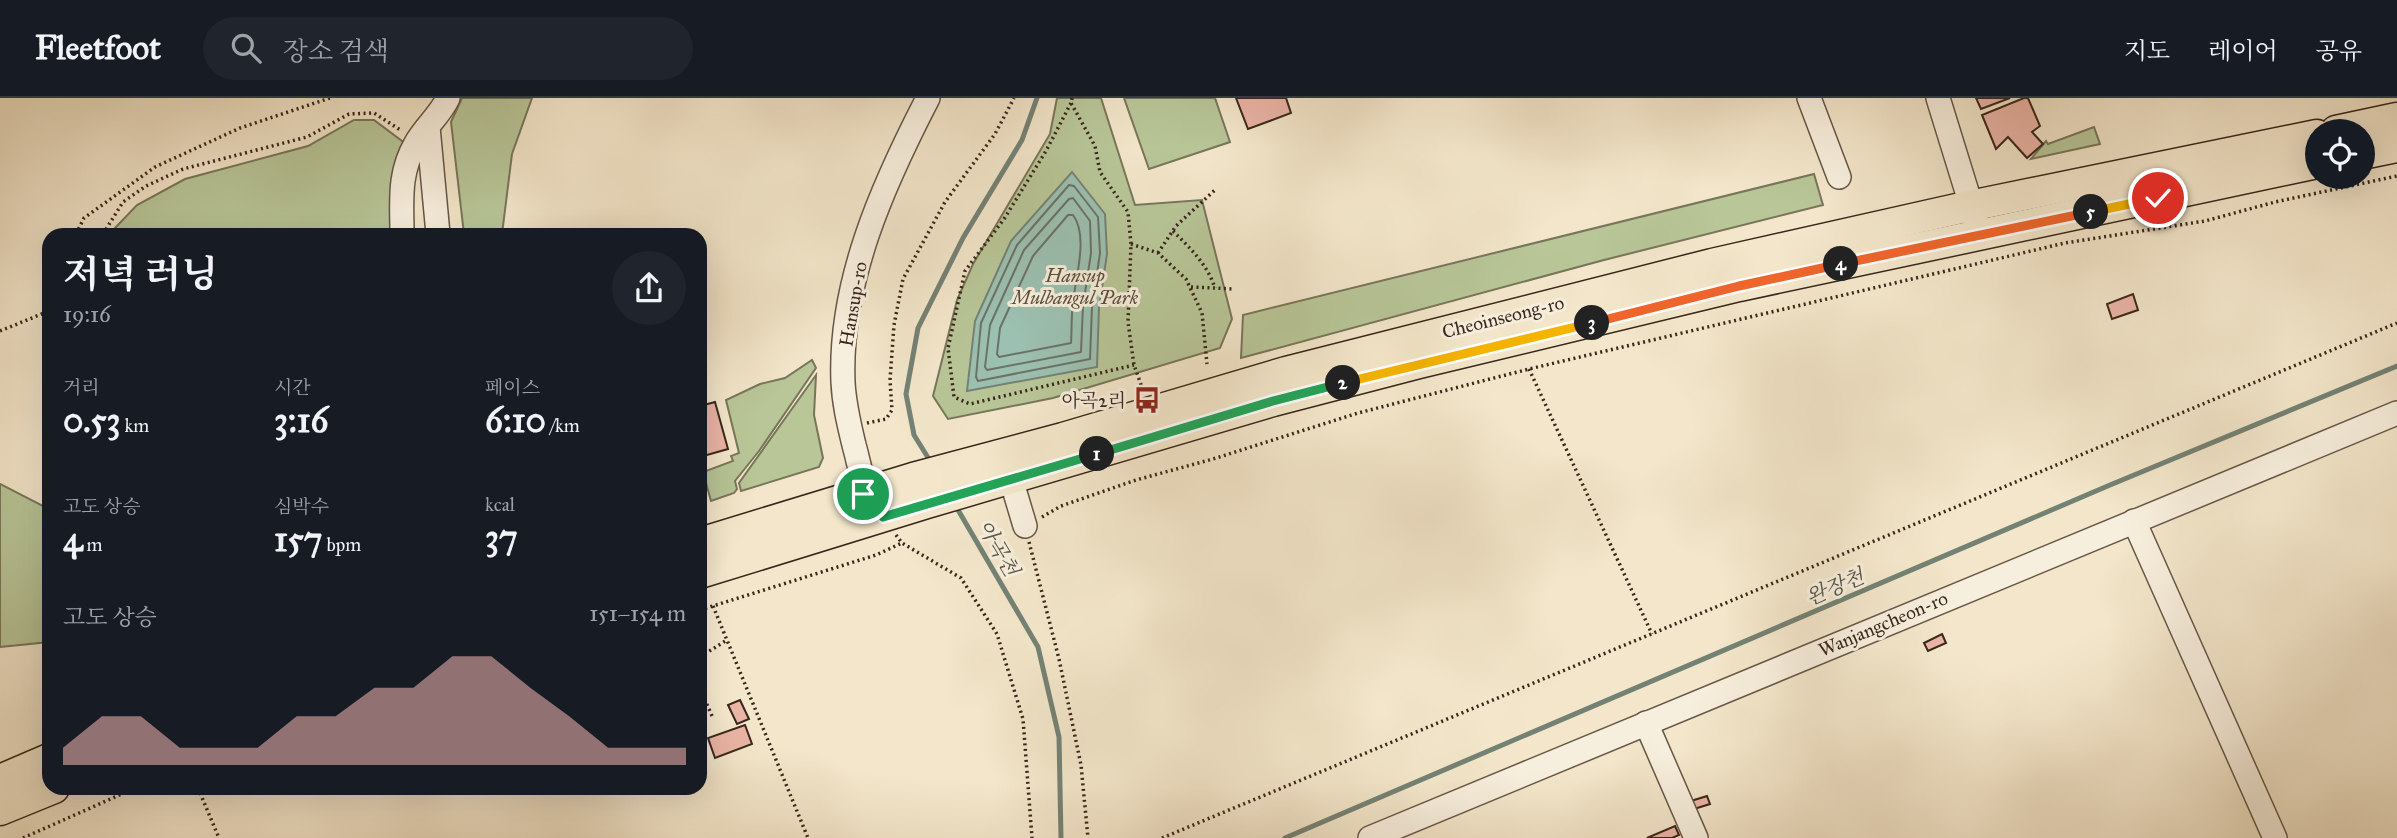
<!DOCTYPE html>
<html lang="ko">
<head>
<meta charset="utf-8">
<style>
  :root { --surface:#171b24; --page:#20242c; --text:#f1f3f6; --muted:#9ea1a6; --line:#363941; --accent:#c59692 }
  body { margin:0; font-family:"IM FELL Great Primer","Noto Serif KR",serif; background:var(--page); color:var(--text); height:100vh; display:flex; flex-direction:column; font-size:26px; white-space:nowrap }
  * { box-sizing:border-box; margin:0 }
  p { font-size:23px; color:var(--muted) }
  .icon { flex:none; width:38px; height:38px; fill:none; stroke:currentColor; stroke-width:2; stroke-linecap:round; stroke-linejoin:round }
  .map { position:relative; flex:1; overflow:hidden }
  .details { position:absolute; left:42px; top:130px; width:665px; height:567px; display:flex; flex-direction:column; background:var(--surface); border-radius:21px; box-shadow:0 7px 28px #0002 }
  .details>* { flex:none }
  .controls { position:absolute; left:2305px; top:21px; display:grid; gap:14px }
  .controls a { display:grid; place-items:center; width:70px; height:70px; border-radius:50%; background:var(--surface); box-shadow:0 7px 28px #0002; font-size:35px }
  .pin { position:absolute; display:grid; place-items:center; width:60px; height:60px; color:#fff; margin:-30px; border:4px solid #fff; border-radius:50%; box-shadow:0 2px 7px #0007 }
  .km { position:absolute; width:35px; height:35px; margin:-18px; border-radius:50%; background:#222; color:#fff; font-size:19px; line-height:35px; text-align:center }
  .round { display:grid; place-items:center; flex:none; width:74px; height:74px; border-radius:37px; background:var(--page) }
  .summary { display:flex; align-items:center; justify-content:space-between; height:119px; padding:0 21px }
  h1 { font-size:38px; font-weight:700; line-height:52px }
  .metrics { display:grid; grid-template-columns:repeat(3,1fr); gap:10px; height:119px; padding:7px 21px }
  .metrics div { display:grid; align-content:center }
  .metrics b { font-size:35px; font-weight:700 }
  .metrics small { font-size:19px; font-weight:400 }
  .metrics p { font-size:19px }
  .chart { height:196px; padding:14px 21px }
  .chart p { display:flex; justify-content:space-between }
  .chart svg { width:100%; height:126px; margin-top:7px; fill:var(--accent); opacity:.7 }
  header { display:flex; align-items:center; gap:42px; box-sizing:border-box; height:98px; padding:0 35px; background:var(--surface); border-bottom:2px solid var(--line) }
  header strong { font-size:33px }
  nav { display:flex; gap:38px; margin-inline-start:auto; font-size:24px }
  .search { width:490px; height:63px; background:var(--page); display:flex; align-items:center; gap:18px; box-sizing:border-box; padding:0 24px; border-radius:38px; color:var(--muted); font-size:26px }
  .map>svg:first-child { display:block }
  .green { fill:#b8c698; stroke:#78765a; stroke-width:2 }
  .water { fill:#9cc0b1; stroke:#748275; stroke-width:2 }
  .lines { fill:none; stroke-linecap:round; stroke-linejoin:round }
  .shore { stroke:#6a7366; stroke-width:2 }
  .stream { stroke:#748275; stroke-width:5 }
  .building { fill:#ebb5a6; stroke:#38261b; stroke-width:2 }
  .minor-casing { stroke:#675647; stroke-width:26 }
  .major-casing { stroke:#38261b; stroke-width:33 }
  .path { stroke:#38261b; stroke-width:3.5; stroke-dasharray:2 3.5; stroke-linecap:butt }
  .minor { stroke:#f7efdd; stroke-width:23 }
  .major { stroke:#f3e6ca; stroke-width:30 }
  .split-1-casing { stroke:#fff; stroke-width:14 }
  .split-2-casing { stroke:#fff; stroke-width:14 }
  .split-3-casing { stroke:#fff; stroke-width:14 }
  .split-4-casing { stroke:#fff; stroke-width:14 }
  .split-5-casing { stroke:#fff; stroke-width:14 }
  .split-6-casing { stroke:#fff; stroke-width:14 }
  .split-1 { stroke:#22a559; stroke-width:9 }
  .split-2 { stroke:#22a559; stroke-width:9 }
  .split-3 { stroke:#f5b400; stroke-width:9 }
  .split-4 { stroke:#f0652b; stroke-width:9 }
  .split-5 { stroke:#f0652b; stroke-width:9 }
  .split-6 { stroke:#f5b400; stroke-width:9 }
  .labels { text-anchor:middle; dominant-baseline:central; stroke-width:6; stroke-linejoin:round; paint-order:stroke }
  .park-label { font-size:19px; font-style:italic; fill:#584e3a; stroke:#f7efdd }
  .street-label { font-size:19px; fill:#38261b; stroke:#f7efdd }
  .poi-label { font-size:19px; fill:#38261b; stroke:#f7efdd; text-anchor:end }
  .water-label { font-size:21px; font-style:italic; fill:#565448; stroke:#f7efdd }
</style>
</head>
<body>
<header>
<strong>Fleetfoot</strong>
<div class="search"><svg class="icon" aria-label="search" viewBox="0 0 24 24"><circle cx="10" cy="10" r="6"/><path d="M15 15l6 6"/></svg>장소 검색</div>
<nav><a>지도</a><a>레이어</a><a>공유</a></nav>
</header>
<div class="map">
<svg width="2397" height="740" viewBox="0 0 2397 740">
  <rect width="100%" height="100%" fill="#f3e6ca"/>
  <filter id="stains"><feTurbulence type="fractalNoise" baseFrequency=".00286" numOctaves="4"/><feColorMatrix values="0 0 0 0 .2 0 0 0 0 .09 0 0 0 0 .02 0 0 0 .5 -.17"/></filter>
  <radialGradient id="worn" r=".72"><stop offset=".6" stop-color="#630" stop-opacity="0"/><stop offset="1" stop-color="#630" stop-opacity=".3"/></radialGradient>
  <g class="green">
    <polygon points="462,0 532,0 512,56 502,136 464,136 451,24"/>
    <polygon points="1057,0 1101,0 1135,107 1202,102 1232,221 1220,250 1053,300 948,321 933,298 957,202 973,166 1050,36"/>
    <polygon points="1124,0 1215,0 1230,44 1149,71"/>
    <polygon points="354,22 374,22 406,46 392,136 113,136 115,130 137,107 185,81 308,48"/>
    <polygon points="2094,29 2100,46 2031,61 2046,43 2048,46"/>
    <polygon points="1814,76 1823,107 1604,162 1241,260 1243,217"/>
    <polygon points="812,262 816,270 759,353 735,383 737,391 734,395 711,403 703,374 733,363 731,358 739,355 726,302 760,286 785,280"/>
    <polygon points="816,277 814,317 823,360 819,369 741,393 739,385"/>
    <polygon points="0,386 49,411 49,544 0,549"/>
  </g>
  <polygon class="water" points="1072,74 1105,116 1107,156 1099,209 1097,269 967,293 975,223 1011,143"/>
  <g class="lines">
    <g class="shore">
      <polygon points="1069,87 1074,88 1098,119 1100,155 1092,209 1090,261 978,283 976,279 981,225 1017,147"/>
      <polygon points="1073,100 1090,123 1091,155 1083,208 1081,254 987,272 985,269 990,227 1024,152 1069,101"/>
      <path d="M1068 117H1073C1089 138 1075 181 1073 205 1071 219 1072 232 1071 245L999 259 997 256 1000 230 1033 158Z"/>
    </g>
    <g class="stream">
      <polyline points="932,366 914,337 906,296 918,230 963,140 1022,42 1037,0"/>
      <polyline points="954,405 1038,549 1059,639 1061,740"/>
      <polyline points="1285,740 2110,387 2397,268"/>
    </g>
  </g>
  <g class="building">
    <polygon points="1236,0 1286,0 1291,15 1248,31"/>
    <polygon points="1976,0 2010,0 1981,11"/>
    <polygon points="2024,0 2028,0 2040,28 2032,34 2043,46 2027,60 2008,39 1996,51 1982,17"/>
    <polygon points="2133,196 2138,212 2112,221 2107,206"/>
    <polygon points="715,304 728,351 700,359 700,308"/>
    <polygon points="1942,536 1946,545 1928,553 1924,545"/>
    <polygon points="740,602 749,621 737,626 728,607"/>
    <polygon points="745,627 752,646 715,660 708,640"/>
    <polygon points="1707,698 1710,706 1694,711 1691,703"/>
    <polygon points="1675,728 1679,737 1672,740 1647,740"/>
  </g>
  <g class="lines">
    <defs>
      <g id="minor">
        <polyline points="1809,0 1839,79"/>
        <polyline points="1938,0 1976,123"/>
        <polyline points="428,29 438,136"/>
        <path d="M402 136C402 103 398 76 416 45 425 29 440 17 448 0"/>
        <polyline points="1011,381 1025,428"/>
        <path d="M875 407C862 389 860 368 854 347 849 326 844 306 843 284 839 184 883 87 928 0"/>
        <polyline points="2134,423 2275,740"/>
        <polyline points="1646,625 1696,740"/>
        <polyline points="1370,740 2397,315"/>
      </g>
      <g id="major">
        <polyline points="2336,33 2397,20"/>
        <polyline points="2362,56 2397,49"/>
        <polyline points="700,445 913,380 1063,340 1286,274 1712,166 1970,108 2317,37"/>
        <polyline points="700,475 927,405 1273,303 1419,265 1739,188 2317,65"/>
        <polyline points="0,682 49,661"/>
        <polyline points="0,712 54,690"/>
      </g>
    </defs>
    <use href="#minor" class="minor-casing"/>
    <use href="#major" class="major-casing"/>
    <g class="path">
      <polyline points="1072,0 1071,5 1095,48 1100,74 1128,114 1131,146 1128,224 1134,267 1144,295"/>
      <polyline points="1071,5 1046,53 1004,121 965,173 948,250 954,299 970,306 1134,267"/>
      <path d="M1173 133C1190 150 1207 166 1215 190"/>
      <polyline points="76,136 84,120 155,69 240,30 330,0"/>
      <polyline points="103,136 123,104 146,88 183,71 307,39 349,16 374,15 402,33"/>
      <polyline points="1131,146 1158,155 1186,181 1202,215 1207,266"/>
      <polyline points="1158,155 1176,128 1216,91"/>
      <polyline points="1191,189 1234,191"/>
      <polyline points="0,233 49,213"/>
      <polyline points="1529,271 1652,536"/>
      <polyline points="867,325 886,321 892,312 890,282 894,227 903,181 945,104 995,36 1014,0"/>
      <polyline points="1042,419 1061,408 1136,382 1213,361 1358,315 1529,271 2065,145 2205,123 2275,104 2397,78"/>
      <polyline points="896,437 902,445 961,480 997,536 1023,621 1032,740"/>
      <polyline points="1029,444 1059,561 1081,667 1088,740"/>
      <polyline points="713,508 808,740"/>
      <polyline points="700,512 876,457 902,445"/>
      <polyline points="700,559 727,542"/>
      <polyline points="700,591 713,620"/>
      <polyline points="198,690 219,740"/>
      <polyline points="23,740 135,690"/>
      <polyline points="1162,740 2397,225"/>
    </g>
    <use href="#minor" class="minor"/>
    <use href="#major" class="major"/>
  </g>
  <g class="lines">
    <defs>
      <polyline id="split-1" points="863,396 866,395 883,419 1097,356"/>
      <polyline id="split-2" points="1097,356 1273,303 1343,285"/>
      <polyline id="split-3" points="1343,285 1592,225"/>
      <polyline id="split-4" points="1592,225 1739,188 1841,166"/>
      <polyline id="split-5" points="1841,166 2091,114"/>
      <polyline id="split-6" points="2091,114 2158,100"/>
    </defs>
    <use href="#split-1" class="split-1-casing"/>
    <use href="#split-2" class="split-2-casing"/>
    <use href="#split-3" class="split-3-casing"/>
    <use href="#split-4" class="split-4-casing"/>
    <use href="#split-5" class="split-5-casing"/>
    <use href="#split-6" class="split-6-casing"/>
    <use href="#split-1" class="split-1"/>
    <use href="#split-2" class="split-2"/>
    <use href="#split-3" class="split-3"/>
    <use href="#split-4" class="split-4"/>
    <use href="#split-5" class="split-5"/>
    <use href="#split-6" class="split-6"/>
  </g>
  <defs>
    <symbol id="bus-bare" viewBox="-9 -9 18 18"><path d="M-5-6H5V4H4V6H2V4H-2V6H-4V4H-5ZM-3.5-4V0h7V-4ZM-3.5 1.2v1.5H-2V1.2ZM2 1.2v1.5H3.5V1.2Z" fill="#8f2418" stroke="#f7efdd" stroke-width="2.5" paint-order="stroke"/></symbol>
  </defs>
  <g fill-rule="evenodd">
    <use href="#bus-bare" x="1128" y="283" width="38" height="38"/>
  </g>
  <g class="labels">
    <g class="park-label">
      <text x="1075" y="177">Hansup<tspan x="1075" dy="22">Mulbangul Park</tspan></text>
    </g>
    <g class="street-label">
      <text transform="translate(853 206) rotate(-80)">Hansup-ro</text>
      <text transform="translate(1503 219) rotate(-14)">Cheoinseong-ro</text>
      <text transform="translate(1883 526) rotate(-23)">Wanjangcheon-ro</text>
    </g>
    <g class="poi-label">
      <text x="1126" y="302">아곡2리</text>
    </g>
    <g class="water-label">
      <text transform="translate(998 450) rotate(60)">아곡천</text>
      <text transform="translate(1835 489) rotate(-23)">완장천</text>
    </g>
  </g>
  <rect width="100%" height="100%" filter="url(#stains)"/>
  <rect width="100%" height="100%" fill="url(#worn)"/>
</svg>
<div class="controls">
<a><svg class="icon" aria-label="locate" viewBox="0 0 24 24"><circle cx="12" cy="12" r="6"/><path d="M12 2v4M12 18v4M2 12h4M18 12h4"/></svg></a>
</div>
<div class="pin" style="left:863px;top:396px;background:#1e9e55"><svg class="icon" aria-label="arrive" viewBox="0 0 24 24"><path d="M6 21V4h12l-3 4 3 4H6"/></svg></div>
<div class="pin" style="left:2158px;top:100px;background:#d93025"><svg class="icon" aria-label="check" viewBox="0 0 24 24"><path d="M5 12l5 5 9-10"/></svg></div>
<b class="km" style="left:1097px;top:356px">1</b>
<b class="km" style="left:1343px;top:285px">2</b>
<b class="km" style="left:1592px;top:225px">3</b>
<b class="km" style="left:1841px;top:166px">4</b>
<b class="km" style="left:2091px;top:114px">5</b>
<section class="details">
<div class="summary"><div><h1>저녁 러닝</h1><p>19:16</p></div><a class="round"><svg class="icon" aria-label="share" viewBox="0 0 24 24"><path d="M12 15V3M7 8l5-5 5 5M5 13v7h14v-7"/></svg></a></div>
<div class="metrics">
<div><p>거리</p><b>0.53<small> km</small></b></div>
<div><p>시간</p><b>3:16</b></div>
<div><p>페이스</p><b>6:10<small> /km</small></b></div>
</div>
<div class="metrics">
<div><p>고도 상승</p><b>4<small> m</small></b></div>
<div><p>심박수</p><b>157<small> bpm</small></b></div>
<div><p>kcal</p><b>37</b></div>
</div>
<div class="chart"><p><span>고도 상승</span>151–154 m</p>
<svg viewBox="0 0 160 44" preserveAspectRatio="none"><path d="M0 44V38L10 27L20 27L30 38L40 38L50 38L60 27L70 27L80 17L90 17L100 6L110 6L120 17L130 27L140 38L150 38L160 38V44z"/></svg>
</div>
</section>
</div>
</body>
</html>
